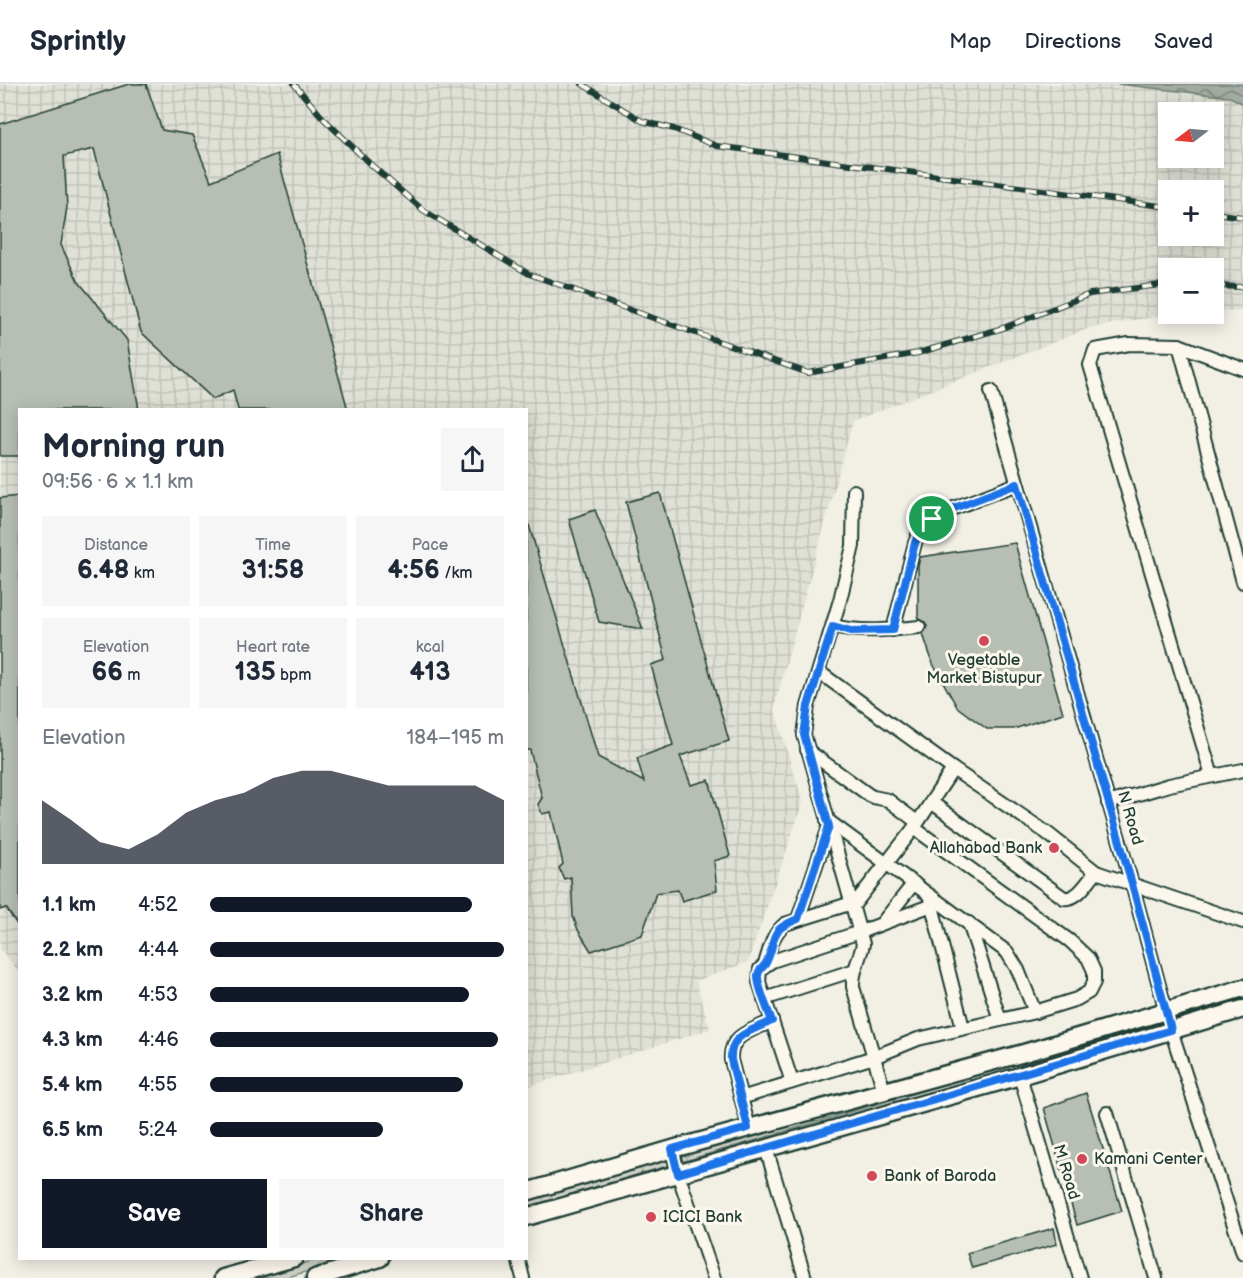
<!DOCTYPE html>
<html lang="en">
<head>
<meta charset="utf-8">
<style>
  :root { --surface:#fff; --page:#f6f6f7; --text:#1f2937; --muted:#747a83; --line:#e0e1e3; --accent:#111827 }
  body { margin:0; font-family:"Balsamiq Sans",sans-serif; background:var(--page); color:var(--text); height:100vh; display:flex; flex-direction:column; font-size:22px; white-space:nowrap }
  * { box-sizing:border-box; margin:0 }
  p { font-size:20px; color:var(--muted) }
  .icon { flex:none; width:33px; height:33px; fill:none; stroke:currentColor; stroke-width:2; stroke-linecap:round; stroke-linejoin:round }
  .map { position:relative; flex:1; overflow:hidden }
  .sheet { position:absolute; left:18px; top:324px; width:510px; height:852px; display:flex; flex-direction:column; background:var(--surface); border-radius:0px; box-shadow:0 3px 15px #0003 }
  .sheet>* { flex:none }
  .needle { width:39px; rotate:254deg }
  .buttons { position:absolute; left:1158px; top:18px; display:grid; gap:12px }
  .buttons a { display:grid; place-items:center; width:66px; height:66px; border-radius:0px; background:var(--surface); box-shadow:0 3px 15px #0003; font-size:30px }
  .pin { position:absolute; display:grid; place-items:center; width:51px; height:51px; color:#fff; margin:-26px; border:3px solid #fff; border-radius:50%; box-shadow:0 2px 6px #0007 }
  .round { display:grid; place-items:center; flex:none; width:63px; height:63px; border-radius:0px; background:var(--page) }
  .overview { display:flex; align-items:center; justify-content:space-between; height:102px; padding:0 24px }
  h1 { font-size:33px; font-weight:700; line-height:45px }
  .metrics { display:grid; grid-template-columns:repeat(3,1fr); gap:9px; height:102px; padding:6px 24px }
  .metrics div { display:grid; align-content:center; border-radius:0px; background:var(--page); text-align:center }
  .metrics b { font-size:26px; font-weight:700 }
  .metrics small { font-size:16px; font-weight:400 }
  .metrics p { font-size:16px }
  .chart { height:168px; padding:12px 24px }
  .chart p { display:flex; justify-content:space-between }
  .chart svg { width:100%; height:108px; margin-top:6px; fill:var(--accent); opacity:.7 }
  .cta { display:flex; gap:12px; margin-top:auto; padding:12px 24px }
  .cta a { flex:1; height:69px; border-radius:0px; background:var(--accent); color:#fff; font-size:24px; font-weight:700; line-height:69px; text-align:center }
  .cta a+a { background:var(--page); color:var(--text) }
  ul { padding:0 24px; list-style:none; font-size:20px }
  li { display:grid; grid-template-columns:96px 72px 1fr; align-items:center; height:45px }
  li i { height:15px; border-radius:8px; background:var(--accent) }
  header { display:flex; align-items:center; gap:36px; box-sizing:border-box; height:84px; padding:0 30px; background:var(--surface); border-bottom:2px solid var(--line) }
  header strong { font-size:28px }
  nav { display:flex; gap:33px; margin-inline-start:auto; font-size:21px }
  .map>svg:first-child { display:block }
  .industrial { fill:url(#industrial-grid); fill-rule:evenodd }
  .forest { fill:url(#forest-crowns); stroke:#77887e; stroke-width:1.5 }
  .water { fill:url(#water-waves); stroke:#6e7f75; stroke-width:1.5 }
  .building { fill:#b7beb3; stroke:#1f3d34; stroke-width:1.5 }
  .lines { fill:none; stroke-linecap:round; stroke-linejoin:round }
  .street-casing { stroke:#1f3d34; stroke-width:16 }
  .secondary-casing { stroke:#1f3d34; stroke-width:21 }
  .street { stroke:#fbf7ec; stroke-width:12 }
  .secondary { stroke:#fbf7ec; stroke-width:16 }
  .rail-casing { stroke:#1f3d34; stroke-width:6 }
  .rail { stroke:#fbf7ec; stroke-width:4; stroke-dasharray:11; stroke-linecap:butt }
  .route-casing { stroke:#fff; stroke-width:12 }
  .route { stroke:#1a73e8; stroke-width:8 }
  .poi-dot { fill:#d1495b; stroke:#fbf7ec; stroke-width:2 }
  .labels { text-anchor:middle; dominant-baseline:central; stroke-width:6; stroke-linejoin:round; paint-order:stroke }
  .poi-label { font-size:16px; fill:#1f3d34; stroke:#fbf7ec; text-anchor:start }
  .street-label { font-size:16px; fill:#1f3d34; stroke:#fbf7ec }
</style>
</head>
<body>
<header>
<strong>Sprintly</strong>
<nav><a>Map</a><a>Directions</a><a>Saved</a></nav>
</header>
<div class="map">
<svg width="1243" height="1194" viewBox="0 0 1243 1194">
  <defs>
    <pattern id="industrial-grid" width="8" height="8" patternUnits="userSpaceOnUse" patternTransform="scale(1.5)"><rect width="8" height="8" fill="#e0e1d6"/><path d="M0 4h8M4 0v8" fill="none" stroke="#c0c2b8"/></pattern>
    <pattern id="forest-crowns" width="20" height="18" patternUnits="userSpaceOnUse" patternTransform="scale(1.5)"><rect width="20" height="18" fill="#cfd2c8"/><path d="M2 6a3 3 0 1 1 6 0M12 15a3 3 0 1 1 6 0" fill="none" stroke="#b1b5ac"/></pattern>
    <pattern id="water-waves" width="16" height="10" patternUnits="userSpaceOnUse" patternTransform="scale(1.5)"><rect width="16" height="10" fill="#a2aba1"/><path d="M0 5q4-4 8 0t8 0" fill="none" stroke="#838c84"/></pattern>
  </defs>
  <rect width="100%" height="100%" fill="#f2f0e5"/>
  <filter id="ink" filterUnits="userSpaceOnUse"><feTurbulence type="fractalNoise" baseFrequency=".0167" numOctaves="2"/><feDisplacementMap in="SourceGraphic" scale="12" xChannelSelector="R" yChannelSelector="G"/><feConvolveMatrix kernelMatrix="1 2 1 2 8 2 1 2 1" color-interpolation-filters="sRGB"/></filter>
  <g filter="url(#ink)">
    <path class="industrial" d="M0 0H1243V227L1214 226V184H1168V230H1171L1090 244 853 337 774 624 803 718 748 878 696 897 710 945 527 1003 526 326H20L19 888 0 865ZM1168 28H1214V74H1168ZM1168 106H1214V152H1168Z"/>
    <g class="forest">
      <polygon points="1157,932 1158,938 527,1123 527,1114"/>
      <polygon points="319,1175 351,1175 284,1194 251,1194"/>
    </g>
    <polygon class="water" points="1117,0 1243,0 1243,20 1230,13"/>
    <g class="building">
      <polygon points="129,0 146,0 162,46 192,51 211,97 277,70 348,326 238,326 233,306 213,315 141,248 94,65 64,72 67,123 61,161 78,197 127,256 139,326 20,326 20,372 0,372 0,40"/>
      <polygon points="660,409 729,657 680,672 691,701 709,696 730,772 714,777 717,806 682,817 678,806 656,809 642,851 591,867 578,846 573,832 571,793 564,795 559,784 563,780 551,728 542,730 538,720 542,714 530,666 526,666 526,441 529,441 598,673 644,698 637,674 673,661 651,581 666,576 626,418"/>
      <polygon points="20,412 20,845 6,824 0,826 0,414"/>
      <polygon points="595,426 643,545 599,538 569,435"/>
      <polygon points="1015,459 1063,629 1014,645 987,645 957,623 933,580 923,550 927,542 925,538 918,534 918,482 920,473"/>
      <polygon points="1086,1009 1122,1127 1077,1141 1044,1024"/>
      <polygon points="1054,1144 1057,1160 972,1184 967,1169"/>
    </g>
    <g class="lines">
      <defs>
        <g id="street">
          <polyline points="1179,261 1243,498"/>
          <polyline points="991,307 1132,800 1171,946 1243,1169"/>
          <path d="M854 407 853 462 840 516 808 622 804 651 863 860C860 875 852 887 853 903L884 1007"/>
          <path d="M833 542C862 549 889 546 919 543"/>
          <polyline points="893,546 915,459 920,446 932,435 949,426 1017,400"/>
          <polyline points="819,588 953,685 1047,749 1096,788 1243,838"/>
          <polyline points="807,666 869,711 873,713 888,716 917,738"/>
          <polyline points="1212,692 1090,281 1095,266 1129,260 1179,261 1243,285"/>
          <path d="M931 718 1064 814C1078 816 1087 798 1096 788"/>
          <polyline points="1108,719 1169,701 1243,686"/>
          <polyline points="827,736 1007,868 1018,886 1035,928"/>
          <polyline points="930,814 963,944"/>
          <polyline points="853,822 914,744 953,685"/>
          <polyline points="798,835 829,743"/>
          <polyline points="883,838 914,799"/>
          <polyline points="969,839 1000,936"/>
          <path d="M765 880C770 865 772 850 785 840L852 819"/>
          <polyline points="764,915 855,886"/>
          <polyline points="1020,992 1080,1194"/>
          <polyline points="792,998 759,898 760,885 772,877 860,848 932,821"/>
          <polyline points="741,1014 874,973 918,955 1035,928 1077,915 1089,908 1094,898 1094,887 1088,874 1070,857 914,744"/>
          <polyline points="1107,1029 1156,1194"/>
          <path d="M749 1044 731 976C729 950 752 947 772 937"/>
          <polyline points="766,1064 805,1194"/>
          <polyline points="672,1065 678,1090 714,1194"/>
          <polyline points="518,1174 523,1194"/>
        </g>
        <g id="secondary">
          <polyline points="526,1108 676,1064 1024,969 1243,904"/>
          <polyline points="526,1133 1020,992 1243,925"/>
          <polyline points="223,1194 294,1174"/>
          <polyline points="315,1194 380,1174"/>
        </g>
      </defs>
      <use href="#street" class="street-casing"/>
      <use href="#secondary" class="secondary-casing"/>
      <use href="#street" class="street"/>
      <use href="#secondary" class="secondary"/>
      <defs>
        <g id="rail">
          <polyline points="294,0 322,33 369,79 423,126 529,190 808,289 918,269 1003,244 1090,210 1168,200"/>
          <polyline points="582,0 642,37 674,45 717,62 1168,123"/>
          <polyline points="1214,129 1243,133"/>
          <polyline points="1214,202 1243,203"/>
        </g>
      </defs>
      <use href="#rail" class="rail-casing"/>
      <use href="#rail" class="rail"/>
    </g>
  </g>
  <g class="lines" filter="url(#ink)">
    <defs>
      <path id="route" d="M1017 400 1132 800 1171 946 678 1090 672 1065 748 1044 731 976C729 950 752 947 772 937 768 926 757 902 758 891 759 885 764 883 766 879 778 855 766 847 798 835L829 742 804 651 808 622 833 542 851 547 893 546 915 459 920 446 932 435 949 426Z"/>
    </defs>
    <use href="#route" class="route-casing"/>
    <use href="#route" class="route"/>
  </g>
  <g class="poi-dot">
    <circle cx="984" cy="557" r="6"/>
    <circle cx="1054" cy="764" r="6"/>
    <circle cx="1082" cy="1075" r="6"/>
    <circle cx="872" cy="1092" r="6"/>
    <circle cx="651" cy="1133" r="6"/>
  </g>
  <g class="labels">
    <g class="poi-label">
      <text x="984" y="576" text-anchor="middle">Vegetable<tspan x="984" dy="18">Market Bistupur</tspan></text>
      <text x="1042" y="764" text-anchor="end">Allahabad Bank</text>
      <text x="1094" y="1075">Kamani Center</text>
      <text x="884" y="1092">Bank of Baroda</text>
      <text x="663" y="1133">ICICI Bank</text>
    </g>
    <g class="street-label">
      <text transform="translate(1130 734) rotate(74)">N Road</text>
      <text transform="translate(1066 1088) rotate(73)">M Road</text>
    </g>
  </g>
</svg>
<div class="buttons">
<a><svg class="needle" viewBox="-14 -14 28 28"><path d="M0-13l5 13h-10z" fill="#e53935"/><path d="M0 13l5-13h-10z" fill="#747a83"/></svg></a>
<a>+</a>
<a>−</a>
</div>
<div class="pin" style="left:932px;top:435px;background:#1e9e55"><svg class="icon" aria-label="arrive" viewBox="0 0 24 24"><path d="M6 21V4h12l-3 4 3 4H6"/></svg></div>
<section class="sheet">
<div class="overview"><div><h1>Morning run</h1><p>09:56 · 6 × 1.1 km</p></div><a class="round"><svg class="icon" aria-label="share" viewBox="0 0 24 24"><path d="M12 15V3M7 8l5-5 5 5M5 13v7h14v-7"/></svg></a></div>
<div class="metrics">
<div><p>Distance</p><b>6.48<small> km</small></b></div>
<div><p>Time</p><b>31:58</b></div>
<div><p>Pace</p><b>4:56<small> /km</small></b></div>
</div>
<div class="metrics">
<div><p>Elevation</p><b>66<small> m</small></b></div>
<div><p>Heart rate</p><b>135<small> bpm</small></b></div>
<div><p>kcal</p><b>413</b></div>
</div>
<div class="chart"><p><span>Elevation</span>184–195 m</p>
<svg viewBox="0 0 160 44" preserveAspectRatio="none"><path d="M0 44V18L10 26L20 35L30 38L40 32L50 23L60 18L70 15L80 9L90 6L100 6L110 9L120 12L130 12L140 12L150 12L160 18V44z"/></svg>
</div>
<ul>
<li><b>1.1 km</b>4:52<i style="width:89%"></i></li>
<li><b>2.2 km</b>4:44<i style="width:100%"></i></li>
<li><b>3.2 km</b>4:53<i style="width:88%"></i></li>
<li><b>4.3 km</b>4:46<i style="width:98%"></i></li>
<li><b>5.4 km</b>4:55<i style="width:86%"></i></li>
<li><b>6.5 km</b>5:24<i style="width:59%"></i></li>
</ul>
<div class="cta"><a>Save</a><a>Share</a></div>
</section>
</div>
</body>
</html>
